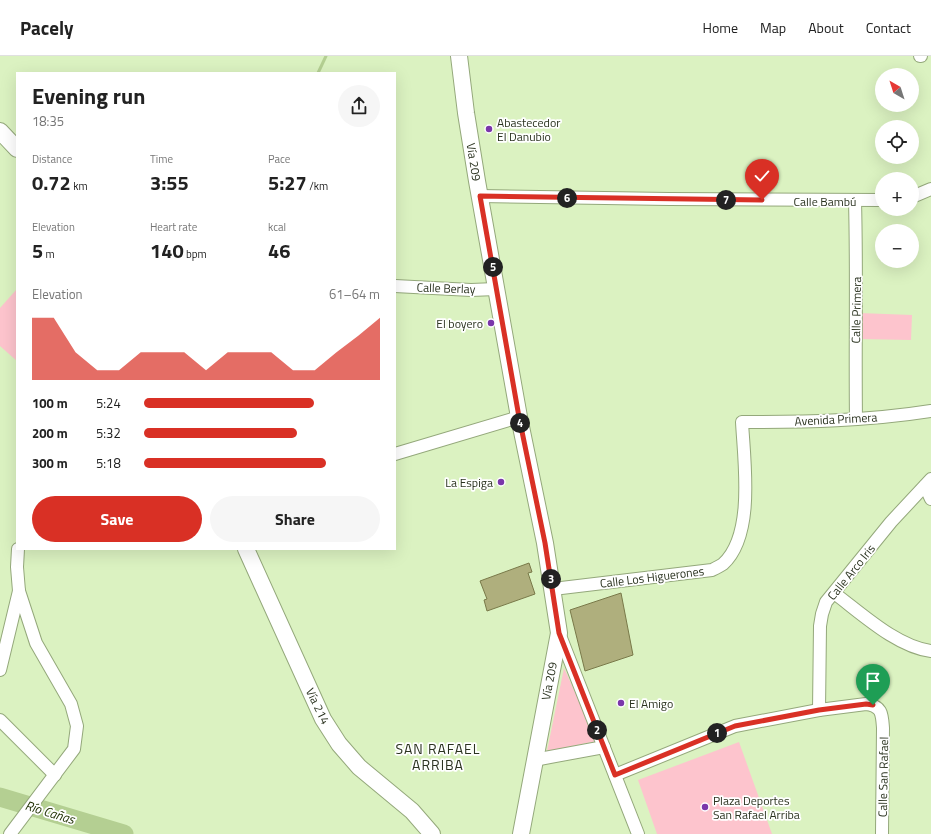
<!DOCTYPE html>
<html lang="en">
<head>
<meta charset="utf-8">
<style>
  :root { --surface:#fff; --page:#f6f6f6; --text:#222; --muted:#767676; --line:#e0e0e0; --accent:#d93025 }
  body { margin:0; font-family:"Titillium Web",sans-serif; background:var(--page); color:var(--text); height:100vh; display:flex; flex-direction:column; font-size:15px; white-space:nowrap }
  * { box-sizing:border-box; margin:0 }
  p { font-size:13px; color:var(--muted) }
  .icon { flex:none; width:22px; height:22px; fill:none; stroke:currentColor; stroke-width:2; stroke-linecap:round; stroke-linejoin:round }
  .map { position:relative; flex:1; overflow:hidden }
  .side { position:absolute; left:16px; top:16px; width:380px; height:478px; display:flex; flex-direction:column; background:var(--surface); border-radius:0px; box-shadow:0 4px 16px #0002 }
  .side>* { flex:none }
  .needle { width:26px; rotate:321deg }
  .controls { position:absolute; left:875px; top:12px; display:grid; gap:8px }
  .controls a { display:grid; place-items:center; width:44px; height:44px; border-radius:50%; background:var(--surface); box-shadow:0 4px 16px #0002; font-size:20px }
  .pin { position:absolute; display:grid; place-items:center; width:34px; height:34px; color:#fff; margin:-41px -17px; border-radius:50% 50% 50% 0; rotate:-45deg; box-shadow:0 0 4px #0007 }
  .pin .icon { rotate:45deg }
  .km { position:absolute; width:20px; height:20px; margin:-10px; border-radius:50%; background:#222; color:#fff; font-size:11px; line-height:20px; text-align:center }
  .round { display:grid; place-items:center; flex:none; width:42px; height:42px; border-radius:21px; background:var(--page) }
  .headline { display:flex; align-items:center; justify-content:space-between; height:68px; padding:0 16px }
  h1 { font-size:22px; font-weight:700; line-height:30px }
  .metrics { display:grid; grid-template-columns:repeat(3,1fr); gap:6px; height:68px; padding:4px 16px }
  .metrics div { display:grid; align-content:center }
  .metrics b { font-size:20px; font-weight:700 }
  .metrics small { font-size:11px; font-weight:400 }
  .metrics p { font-size:11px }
  .chart { height:112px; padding:8px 16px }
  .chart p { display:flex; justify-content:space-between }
  .chart svg { width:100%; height:72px; margin-top:4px; fill:var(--accent); opacity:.7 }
  .cta { display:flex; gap:8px; margin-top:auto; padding:8px 16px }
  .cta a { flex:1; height:46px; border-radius:24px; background:var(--accent); color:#fff; font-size:16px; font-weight:700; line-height:46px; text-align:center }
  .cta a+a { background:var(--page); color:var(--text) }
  ul { padding:0 16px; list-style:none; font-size:13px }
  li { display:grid; grid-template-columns:64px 48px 1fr; align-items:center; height:30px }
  li i { height:10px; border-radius:5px; background:var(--accent) }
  header { display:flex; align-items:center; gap:24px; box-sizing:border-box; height:56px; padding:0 20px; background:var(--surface); border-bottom:1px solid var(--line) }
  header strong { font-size:19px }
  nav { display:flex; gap:22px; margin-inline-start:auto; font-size:14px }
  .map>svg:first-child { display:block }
  .green { fill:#fdc4cd }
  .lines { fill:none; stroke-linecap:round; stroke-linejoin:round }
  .stream { stroke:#b4cf92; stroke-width:3 }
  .river { stroke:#b4cf92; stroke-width:19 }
  .building { fill:#afaf7d; stroke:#797949 }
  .minor-casing { stroke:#94a87b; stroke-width:14 }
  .major-casing { stroke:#94a87b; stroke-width:18 }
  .minor { stroke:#fff; stroke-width:12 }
  .major { stroke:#fff; stroke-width:16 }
  .route-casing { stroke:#fff; stroke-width:8 }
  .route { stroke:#d93025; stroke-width:5 }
  .poi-dot { fill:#7a36aa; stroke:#fff; stroke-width:1.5 }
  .labels { text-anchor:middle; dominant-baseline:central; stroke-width:3.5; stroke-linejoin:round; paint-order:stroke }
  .poi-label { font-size:12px; fill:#2b3320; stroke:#fff; text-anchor:start }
  .street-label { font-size:12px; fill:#2b3320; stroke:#fff }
  .water-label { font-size:13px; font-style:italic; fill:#223205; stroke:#fff }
  .quarter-label { font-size:14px; letter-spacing:1px; fill:#2b3320; stroke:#fff }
</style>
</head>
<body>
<header>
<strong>Pacely</strong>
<nav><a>Home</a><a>Map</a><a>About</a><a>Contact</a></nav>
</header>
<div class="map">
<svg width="931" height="778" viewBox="0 0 931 778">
  <rect width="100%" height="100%" fill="#dbf2c1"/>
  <g class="green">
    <polygon points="17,233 17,305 0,290 0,252"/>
    <polygon points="859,257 912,259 911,284 859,283"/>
    <polygon points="564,612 597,685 547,695"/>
    <polygon points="739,686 772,778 657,778 638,724"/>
  </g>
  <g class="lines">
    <polyline class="stream" points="318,17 326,0"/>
    <polyline class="river" points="0,741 124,778"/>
  </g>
  <g class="building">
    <polygon points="529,507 532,516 528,517 535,538 487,555 484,544 487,543 480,525"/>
    <polygon points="621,537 633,599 585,615 570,554"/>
  </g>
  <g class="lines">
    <defs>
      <g id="minor">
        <polyline points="920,0 921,0"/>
        <polyline points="480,140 669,143 882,144"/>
        <polyline points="912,141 931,133"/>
        <path d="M855 145C857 218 855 290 856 363"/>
        <polyline points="395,230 471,234 496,233"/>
        <polyline points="395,398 519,361"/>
        <polyline points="925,430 931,443"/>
        <path d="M553 533 712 514C716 512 720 510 723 508 755 479 744 405 742 366 805 366 868 365 931 355"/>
        <path d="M834 537C861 557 897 591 931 595"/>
        <polyline points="559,577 638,778"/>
        <polyline points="0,614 19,535"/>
        <polyline points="819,654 820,570 822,558 826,546 891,466 931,423"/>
        <polyline points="0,664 55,719"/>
        <polyline points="534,704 604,691"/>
        <path d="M615 719 735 670 819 654 866 648C882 650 882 658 883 672L882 778"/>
        <polyline points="10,778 74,693 77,670 71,648 36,587 19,535 17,511 18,493"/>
      </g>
      <g id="major">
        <polyline points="459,0 466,57 477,125 519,361 545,487 559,577 521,778"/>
        <polyline points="0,75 17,93"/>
        <polyline points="246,493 323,663 339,688 359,711 412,755 432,778"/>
      </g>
    </defs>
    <use href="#minor" class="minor-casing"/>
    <use href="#major" class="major-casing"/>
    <use href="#minor" class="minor"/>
    <use href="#major" class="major"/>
  </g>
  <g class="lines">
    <defs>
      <polyline id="route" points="762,144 480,140 519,361 545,487 559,577 615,719 735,670 819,654 866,648 873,649"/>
    </defs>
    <use href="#route" class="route-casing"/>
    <use href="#route" class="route"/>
  </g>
  <g class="poi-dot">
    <circle cx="489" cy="73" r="4"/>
    <circle cx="491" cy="267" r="4"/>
    <circle cx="501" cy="426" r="4"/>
    <circle cx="621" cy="647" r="4"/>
    <circle cx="705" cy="751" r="4"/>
  </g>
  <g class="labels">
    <g class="poi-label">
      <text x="497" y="66">Abastecedor<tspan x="497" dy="14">El Danubio</tspan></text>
      <text x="483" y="267" text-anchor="end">El boyero</text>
      <text x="493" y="426" text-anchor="end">La Espiga</text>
      <text x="629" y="647">El Amigo</text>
      <text x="713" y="744">Plaza Deportes<tspan x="713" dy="14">San Rafael Arriba</tspan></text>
    </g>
    <g class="street-label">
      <text transform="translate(474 106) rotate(81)">Vía 209</text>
      <text x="825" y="145">Calle Bambú</text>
      <text transform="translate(446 232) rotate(2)">Calle Berlay</text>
      <text transform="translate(856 254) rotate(-89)">Calle Primera</text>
      <text transform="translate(836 363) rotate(-3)">Avenida Primera</text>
      <text transform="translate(851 516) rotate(-51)">Calle Arco Iris</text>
      <text transform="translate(652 521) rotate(-7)">Calle Los Higuerones</text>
      <text transform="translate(549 625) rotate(-79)">Vía 209</text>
      <text transform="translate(318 650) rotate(64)">Vía 214</text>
      <text transform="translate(883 721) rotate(-89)">Calle San Rafael</text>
    </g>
    <g class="water-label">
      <text transform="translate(50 756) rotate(17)">Río Cañas</text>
    </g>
    <g class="quarter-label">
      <text x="438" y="692">SAN RAFAEL<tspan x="438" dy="16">ARRIBA</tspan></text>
    </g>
  </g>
</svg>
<div class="controls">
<a><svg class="needle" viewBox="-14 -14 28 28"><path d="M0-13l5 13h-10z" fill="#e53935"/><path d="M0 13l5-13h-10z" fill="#767676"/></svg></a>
<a><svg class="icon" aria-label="locate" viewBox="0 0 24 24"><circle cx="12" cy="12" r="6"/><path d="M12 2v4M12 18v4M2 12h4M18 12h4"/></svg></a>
<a>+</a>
<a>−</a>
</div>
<div class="pin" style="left:873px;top:649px;background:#1e9e55"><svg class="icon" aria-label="arrive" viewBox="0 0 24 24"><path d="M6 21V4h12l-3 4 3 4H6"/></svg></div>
<div class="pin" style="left:762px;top:144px;background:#d93025"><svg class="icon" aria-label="check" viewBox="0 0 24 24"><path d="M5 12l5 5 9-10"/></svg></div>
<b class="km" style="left:717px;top:677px">1</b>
<b class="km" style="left:597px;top:674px">2</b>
<b class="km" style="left:551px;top:523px">3</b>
<b class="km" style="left:520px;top:367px">4</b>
<b class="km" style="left:493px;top:211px">5</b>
<b class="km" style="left:567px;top:142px">6</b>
<b class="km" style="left:726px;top:144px">7</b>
<section class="side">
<div class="headline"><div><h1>Evening run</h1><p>18:35</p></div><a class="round"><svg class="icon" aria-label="share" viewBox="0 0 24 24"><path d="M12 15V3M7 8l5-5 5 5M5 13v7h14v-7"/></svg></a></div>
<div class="metrics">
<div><p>Distance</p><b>0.72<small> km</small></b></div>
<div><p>Time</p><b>3:55</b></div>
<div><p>Pace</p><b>5:27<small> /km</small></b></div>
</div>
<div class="metrics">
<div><p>Elevation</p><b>5<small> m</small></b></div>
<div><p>Heart rate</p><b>140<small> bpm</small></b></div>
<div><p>kcal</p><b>46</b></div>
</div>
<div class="chart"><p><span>Elevation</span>61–64 m</p>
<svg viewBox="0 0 160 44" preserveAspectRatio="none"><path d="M0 44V6L10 6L20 27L30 38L40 38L50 27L60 27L70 27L80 38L90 27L100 27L110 27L120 38L130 38L140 27L150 17L160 6V44z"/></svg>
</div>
<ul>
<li><b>100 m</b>5:24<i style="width:72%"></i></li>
<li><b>200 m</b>5:32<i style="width:65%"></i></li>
<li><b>300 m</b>5:18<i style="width:77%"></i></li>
</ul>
<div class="cta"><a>Save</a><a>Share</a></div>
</section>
</div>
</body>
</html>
